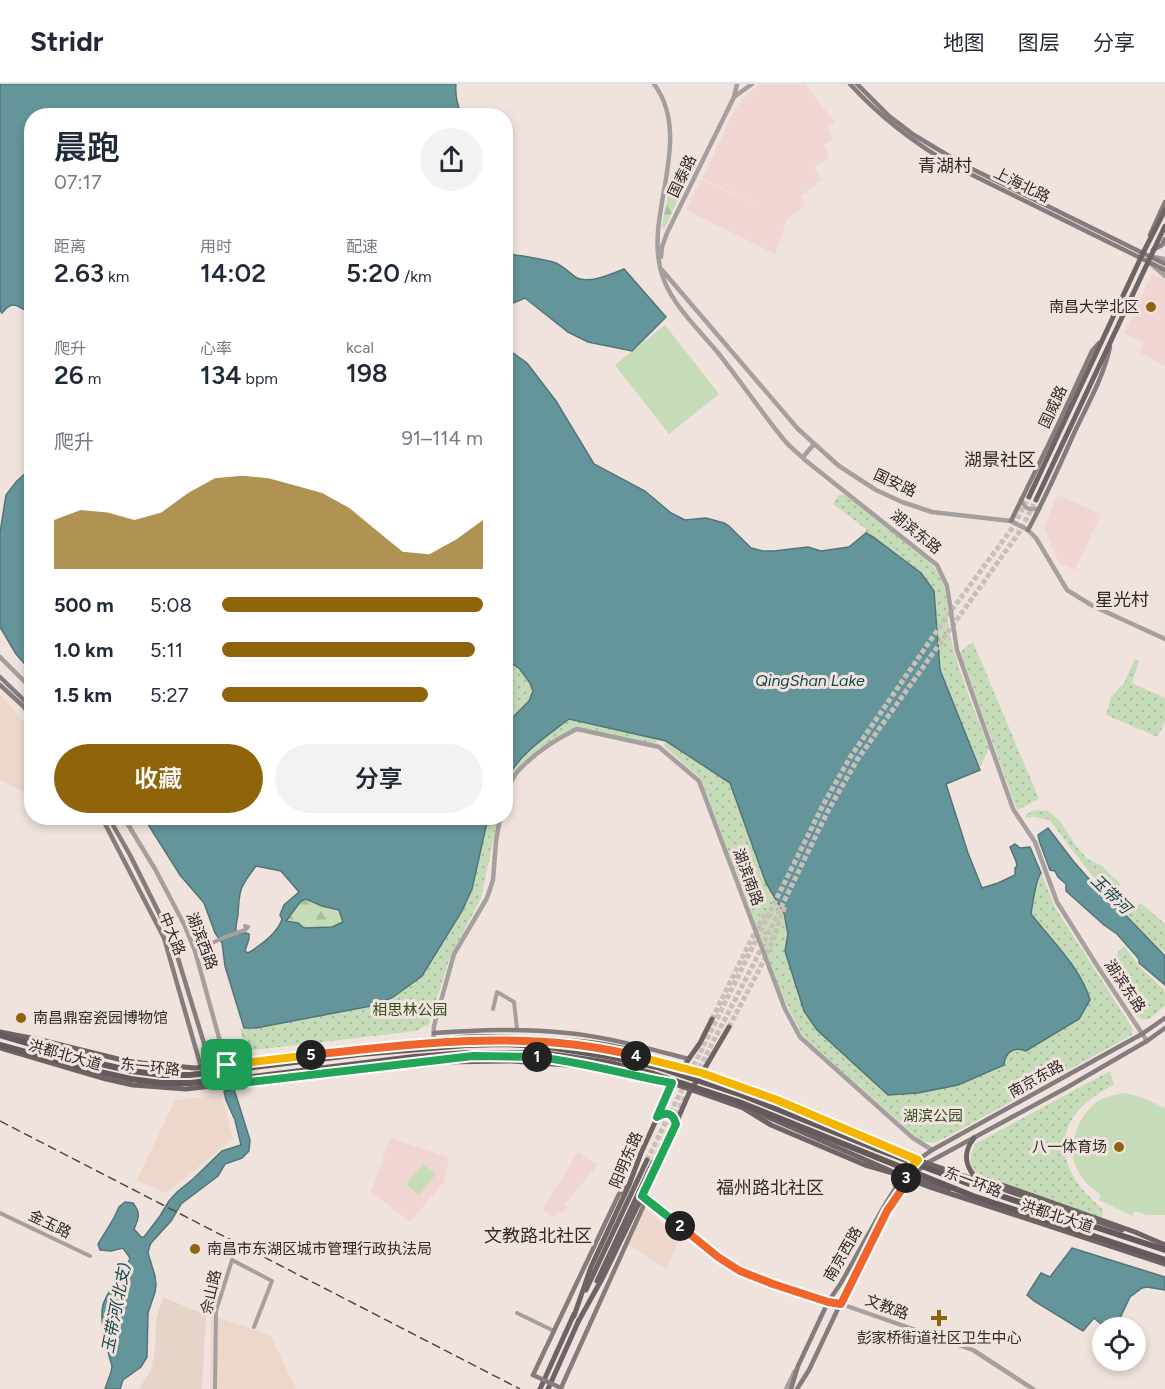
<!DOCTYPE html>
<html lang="zh">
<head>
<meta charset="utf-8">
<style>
  :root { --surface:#fff; --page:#f2f2f3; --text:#1f2937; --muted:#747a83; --line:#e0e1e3; --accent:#8f640b }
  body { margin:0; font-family:Figtree,"Noto Sans SC",sans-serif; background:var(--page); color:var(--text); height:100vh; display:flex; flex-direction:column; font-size:22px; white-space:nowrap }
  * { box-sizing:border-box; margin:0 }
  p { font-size:20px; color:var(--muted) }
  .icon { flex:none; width:33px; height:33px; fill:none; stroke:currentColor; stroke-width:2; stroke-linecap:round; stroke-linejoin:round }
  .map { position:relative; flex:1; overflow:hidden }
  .details { position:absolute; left:24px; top:24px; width:489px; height:717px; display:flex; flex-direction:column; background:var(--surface); border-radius:24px; box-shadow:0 3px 9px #0003 }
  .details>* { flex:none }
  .buttons { position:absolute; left:1092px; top:1233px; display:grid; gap:12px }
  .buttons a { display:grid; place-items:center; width:54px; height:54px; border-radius:50%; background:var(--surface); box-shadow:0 3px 9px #0003; font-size:30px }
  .pin { position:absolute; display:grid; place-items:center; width:51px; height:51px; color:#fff; margin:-26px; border-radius:12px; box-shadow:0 3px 9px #0006 }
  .km { position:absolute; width:30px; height:30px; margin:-15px; border-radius:50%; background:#222; color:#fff; font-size:16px; line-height:30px; text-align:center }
  .round { display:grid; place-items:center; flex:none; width:63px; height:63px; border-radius:32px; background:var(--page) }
  .summary { display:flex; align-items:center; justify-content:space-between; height:102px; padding:0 30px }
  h1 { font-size:33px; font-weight:600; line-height:45px }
  .metrics { display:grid; grid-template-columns:repeat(3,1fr); gap:9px; height:102px; padding:6px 30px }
  .metrics div { display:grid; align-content:center }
  .metrics b { font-size:26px; font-weight:600 }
  .metrics small { font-size:16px; font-weight:400 }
  .metrics p { font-size:16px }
  .chart { height:168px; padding:12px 30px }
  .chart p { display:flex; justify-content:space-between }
  .chart svg { width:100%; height:108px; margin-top:6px; fill:var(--accent); opacity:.7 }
  .primary-button { display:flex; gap:12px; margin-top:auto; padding:12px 30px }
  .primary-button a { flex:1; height:69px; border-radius:36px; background:var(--accent); color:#fff; font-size:24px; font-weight:600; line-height:69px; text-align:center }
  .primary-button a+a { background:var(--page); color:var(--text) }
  ul { padding:0 30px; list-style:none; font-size:20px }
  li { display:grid; grid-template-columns:96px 72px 1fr; align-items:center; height:45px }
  li i { height:15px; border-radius:8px; background:var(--accent) }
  header { display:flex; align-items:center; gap:36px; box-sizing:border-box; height:84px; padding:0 30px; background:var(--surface); border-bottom:2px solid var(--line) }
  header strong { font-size:28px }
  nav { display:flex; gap:33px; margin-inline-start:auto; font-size:21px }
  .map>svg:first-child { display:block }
  .commercial { fill:#edd7cb }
  .built { fill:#e6d4c9 }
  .education { fill:#f0d5d3 }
  .grass { fill:#c6dcb9 }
  .forest { fill:url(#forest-firs) }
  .park { fill:url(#park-dots) }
  .water { fill:#63959a; stroke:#547578; stroke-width:1.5; fill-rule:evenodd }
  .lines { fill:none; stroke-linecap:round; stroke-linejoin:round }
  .primary-tunnel { stroke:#cabeb9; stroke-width:5; stroke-dasharray:5 2.5; stroke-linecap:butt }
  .minor { stroke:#a59f9f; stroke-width:4 }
  .tertiary { stroke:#a59f9f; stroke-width:4.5 }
  .secondary { stroke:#857c7d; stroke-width:4.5 }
  .primary { stroke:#6f6465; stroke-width:5 }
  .rail { stroke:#504a47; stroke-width:1.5; stroke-dasharray:9 4.5; stroke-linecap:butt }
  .secondary-bridge { stroke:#857c7d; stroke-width:4.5 }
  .primary-bridge { stroke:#6f6465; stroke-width:5 }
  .trunk-bridge { stroke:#655a5b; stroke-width:6 }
  .split-1-casing { stroke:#fff; stroke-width:12 }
  .split-2-casing { stroke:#fff; stroke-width:12 }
  .split-3-casing { stroke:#fff; stroke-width:12 }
  .split-4-casing { stroke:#fff; stroke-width:12 }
  .split-5-casing { stroke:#fff; stroke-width:12 }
  .split-6-casing { stroke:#fff; stroke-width:12 }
  .split-1 { stroke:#22a559; stroke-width:8 }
  .split-2 { stroke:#22a559; stroke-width:8 }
  .split-3 { stroke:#f0652b; stroke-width:8 }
  .split-4 { stroke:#f5b400; stroke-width:8 }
  .split-5 { stroke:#f0652b; stroke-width:8 }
  .split-6 { stroke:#f5b400; stroke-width:8 }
  .poi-dot { fill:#8f640b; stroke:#f0e3dd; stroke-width:2 }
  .labels { text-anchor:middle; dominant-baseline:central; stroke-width:6; stroke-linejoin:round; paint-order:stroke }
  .street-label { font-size:15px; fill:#302b29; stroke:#f0e3dd }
  .poi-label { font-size:15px; fill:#302b29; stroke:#f0e3dd; text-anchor:end }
  .park-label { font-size:15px; fill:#324e1b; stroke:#f0e3dd }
  .water-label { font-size:16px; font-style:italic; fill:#17474a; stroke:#f0e3dd }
  .quarter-label { font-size:18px; fill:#302b29; stroke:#f0e3dd }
</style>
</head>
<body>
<header>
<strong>Stridr</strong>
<nav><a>地图</a><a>图层</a><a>分享</a></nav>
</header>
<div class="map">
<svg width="1165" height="1305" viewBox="0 0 1165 1305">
  <defs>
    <pattern id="forest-firs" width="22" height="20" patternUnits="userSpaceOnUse" patternTransform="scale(1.5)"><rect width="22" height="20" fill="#c6dcb9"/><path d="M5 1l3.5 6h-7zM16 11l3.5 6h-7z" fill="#aabd9f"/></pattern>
    <pattern id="park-dots" width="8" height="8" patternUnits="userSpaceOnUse" patternTransform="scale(1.5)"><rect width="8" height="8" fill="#c6dcb9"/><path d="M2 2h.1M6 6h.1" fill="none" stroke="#aabd9f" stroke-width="1.8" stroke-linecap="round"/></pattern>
  </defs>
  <rect width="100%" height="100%" fill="#f0e3dd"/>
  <g class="commercial">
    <polygon points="0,610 31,647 31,711 0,696"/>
    <polygon points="222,1011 233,1055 166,1109 137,1096 175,1016"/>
    <polygon points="645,1124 680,1155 666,1185 629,1161"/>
    <polygon points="211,1231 270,1251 296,1305 210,1305"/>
  </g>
  <polygon class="built" points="163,1213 206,1231 202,1305 139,1305 151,1286 155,1267 156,1236"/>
  <g class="education">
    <polygon points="760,0 805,0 835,39 827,43 833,56 824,60 829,74 814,83 821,96 801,112 805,121 787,135 775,170 686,126 701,95 780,132 702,94 736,23 752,6"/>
    <polygon points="1152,190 1165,196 1165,282 1139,268 1144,259 1124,249"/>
    <polygon points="1057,411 1101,430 1075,486 1059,479 1044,444"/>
    <polygon points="390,1054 449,1073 444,1098 410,1138 371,1108"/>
    <polygon points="578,1068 598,1081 564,1121 568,1124 554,1133 542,1126"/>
  </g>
  <g class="grass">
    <polygon points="665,241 719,310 669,350 615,281"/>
    <path d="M1123 1009 1141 1013 1165 1024V1131H1147L1134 1127 1132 1132 1099 1116 1101 1111C1091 1104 1081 1095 1076 1083 1067 1060 1079 1028 1100 1016 1107 1012 1116 1011 1123 1009Z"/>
    <polygon points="423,1080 436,1090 419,1111 406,1100"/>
  </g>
  <g class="forest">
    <polygon points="672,90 686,97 664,146 662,141"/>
    <polygon points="306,815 322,822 339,826 343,839 332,843 304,844 298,839 285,836 301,817"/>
  </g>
  <g class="park">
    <path d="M839 411 848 412 928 476C953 501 944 524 951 555 960 592 976 629 989 665L981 681 979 682 940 586 934 507 921 489 873 453 866 449V445L833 420Z"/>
    <polygon points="973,558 1039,715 1017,726 961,570 962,566"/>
    <polygon points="1135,575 1139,577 1132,599 1165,614 1165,637 1158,653 1106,631 1111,613 1124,599"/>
    <polygon points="506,576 519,584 530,599 533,607 529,617 506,640"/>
    <path d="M569 635 655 655 659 663 577 645 566 650 518 687 506 706C506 702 505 699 506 696 510 676 553 648 569 635Z"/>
    <path d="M666 657 730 699 766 799 784 829 788 850 785 867 804 927 817 946 888 1011 918 1009 958 1001 1004 976 1010 967 1021 965 1090 916 1077 888 1031 830C1033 819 1035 797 1041 789L1056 825 1133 945 1132 951 943 1055 933 1059 921 1057 802 951 781 909 701 695 664 662Z"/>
    <path d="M1036 726 1048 727 1060 737 1074 759 1087 775 1101 781 1121 800 1117 805 1135 824 1141 819 1165 840V869C1152 858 1141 846 1129 833 1100 802 1075 771 1050 736L1034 733 1026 734V730Z"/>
    <polygon points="488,734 498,734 481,814 449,876 429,940 416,947 246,967 240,945 256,944 376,921 472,805"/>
    <polygon points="1124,862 1140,883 1165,907 1165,922 1149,935 1141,935 1135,930 1106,887 1105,883"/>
    <path d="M1110 987 1114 1001C1077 1018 1051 1049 1072 1090 1079 1104 1092 1115 1103 1126L1102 1134 980 1095C969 1082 968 1075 975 1060Z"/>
  </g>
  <g class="water">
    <path d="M0 0H456C455 11 457 21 462 31L32 32 31 234 30 229C17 222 13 215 2 229L0 227Z"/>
    <path d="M506 169C521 172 538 174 553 178 563 181 569 189 577 194 588 200 612 190 624 185L666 233 632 267 588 258 568 248 525 214 506 222Z"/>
    <path d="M506 264 527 279 556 317 594 380 645 407 671 429 685 436 706 434 724 439 729 442 751 464 763 467H774L808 463 821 467 849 463 866 449 873 453 921 489 934 507 940 586 980 686 946 700 968 769 982 804 998 799 1015 791V784L1017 782 1016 777 1010 763 1015 760 1020 764 1030 763 1041 789C1035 797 1033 819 1031 830 1051 856 1081 884 1090 916L1079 935 1026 967C1014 962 1005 968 1004 981L958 1001 918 1009 888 1011 817 946 804 927 785 867 788 850 784 829 766 799 730 699 666 657 569 635C547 652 519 670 506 696V640L529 617 533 607 530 599 519 584 506 576Z"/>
    <polygon points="31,384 31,587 16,570 0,543 0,449 6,411 16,398"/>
    <path d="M144 734H488L472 805 462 827 422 892 393 913 376 921 256 944H244L225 882 222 859 215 849 204 819 180 791ZM256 782 281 787 299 808 284 821 280 831 282 835C278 849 261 861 248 869L245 867 249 855V850L246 849 237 850C234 844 237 839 238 831 239 805 240 803 256 782ZM306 815 322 822 339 826 343 838 332 843 304 844 298 839 286 837 301 817Z"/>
    <polygon points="1048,744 1074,778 1098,805 1113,818 1165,872 1165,901 1139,879 1139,875 1117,850 1104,841 1066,807 1066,800 1058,793 1055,787 1050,786 1040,759 1038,751"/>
    <path d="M234 1005 250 1056 249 1067 242 1074 225 1080 218 1092 181 1120 171 1137 151 1159 149 1164 148 1169 155 1192 156 1201 155 1208 148 1229 147 1273 141 1283 123 1296 120 1305H105L111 1288 112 1282C107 1265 99 1238 103 1221 108 1206 119 1193 128 1180L130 1174 123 1164 111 1167 100 1166 98 1160 114 1134 119 1123 125 1118 133 1119C141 1130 139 1133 134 1145L141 1153H144L160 1132 169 1117 177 1108 193 1095 222 1067 241 1061 235 1036 226 1016 224 1007Z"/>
    <polygon points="1072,1164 1165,1193 1165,1206 1147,1203 1142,1204 1130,1213 1120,1234 1112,1242 1100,1239 1094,1234 1083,1247 1034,1217 1027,1211 1041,1189 1050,1193"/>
  </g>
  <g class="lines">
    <g class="primary-tunnel">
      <polyline points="712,935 755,848 767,827"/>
      <polyline points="729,943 759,886 773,856 785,822"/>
      <polyline points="689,1004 752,883 828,727 857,676 1020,447 1036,416"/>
      <polyline points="647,1076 823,721 851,672 943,538 1013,443 1029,413"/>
      <polyline points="653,1078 685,1013"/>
    </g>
    <g class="minor">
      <path d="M1021 415C1024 425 1030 427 1040 424"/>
      <polyline points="195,867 225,853 245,846 248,843 245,842"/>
      <polyline points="493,925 497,908 514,918 517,945"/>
      <path d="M659 1031C667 1026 673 1031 675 1039"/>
      <polyline points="0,1129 90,1172"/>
      <polyline points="517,1229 554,1247"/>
      <polyline points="215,1305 216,1227 232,1176 272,1197 254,1243"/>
    </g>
    <g class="tertiary">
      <path d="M654 0C684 40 664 94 659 138 657 152 657 169 660 183 667 217 698 244 719 270 741 298 762 329 785 357 791 364 799 370 805 376L937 481 947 502 957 566 1013 725 1035 758 1057 818 1096 880 1147 957"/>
      <polyline points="734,13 737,0"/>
      <polyline points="661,173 662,163 667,149 734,13 752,0"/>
      <polyline points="1153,173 1165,175"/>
      <polyline points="1150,179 1165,192"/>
      <polyline points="662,186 798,345 839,382 876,406 902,418 932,428 1011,437 1028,446 1036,454 1067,506 1093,522 1165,555"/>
      <polyline points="803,373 814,360"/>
      <polyline points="0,573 32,605"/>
      <path d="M506 710C509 702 513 692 519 686 535 669 556 655 577 645L659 663 699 697 785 925 800 953 913 1054 932 1066"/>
      <polyline points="124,734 155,785 184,840 195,867 231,997"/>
      <polyline points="433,960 434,942 454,870 487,814 493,796 496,757 500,734"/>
      <polyline points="642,1112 718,1172 740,1187 773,1200 828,1218 841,1220 973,1266 1033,1305"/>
      <polyline points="786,1305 795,1287"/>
    </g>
    <g class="secondary">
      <path d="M850 0C879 32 913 58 950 80L1165 186"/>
      <polyline points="857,0 889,32 914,51 964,81 1165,180"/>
      <polyline points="1150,151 1165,118"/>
      <polyline points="1153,166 1162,161 1165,155"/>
      <polyline points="1011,437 1055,347 1092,267 1099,259"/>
      <path d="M1028 446C1046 413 1061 378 1076 345 1089 318 1104 291 1110 263"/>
      <polyline points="0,593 26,618 32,626"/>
      <polyline points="0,601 23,622 32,634"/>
      <polyline points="102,734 164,854 201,983"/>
      <polyline points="109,734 130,771 172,855 211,982"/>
      <path d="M434 949C478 946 522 944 567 949 609 953 649 965 689 975"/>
      <polyline points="533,1291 619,1110 629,1101"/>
      <polyline points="561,1304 643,1123 642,1114"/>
      <polyline points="791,1305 798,1282 828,1218 841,1199 883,1124 903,1092 918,1076 932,1066 1142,950 1165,934"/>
      <polyline points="797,1305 809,1286 852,1195 887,1127 909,1095 927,1079 1066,1004 1147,957 1165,944"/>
    </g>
    <g class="primary">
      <polyline points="1029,413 1143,169 1165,126"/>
      <polyline points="1036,416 1165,142"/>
      <polyline points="0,948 41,956 118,975 142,979 195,984 411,962"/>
      <polyline points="540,957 586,961 608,965 702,989 777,1016 918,1076 1122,1146"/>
      <polyline points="435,960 474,957 527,956"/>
      <polyline points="0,964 106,995 133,1001 186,1005 342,987"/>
      <polyline points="518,972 573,977 595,983 672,999 763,1031 891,1087"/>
      <polyline points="419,978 476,971"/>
      <polyline points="681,986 700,959 712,935"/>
      <path d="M974 1054C962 1069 965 1084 979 1097"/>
      <polyline points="913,1097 927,1102 1165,1180"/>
      <polyline points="597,1197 653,1078"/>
      <polyline points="586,1206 647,1076"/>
      <polyline points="574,1232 591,1183 629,1101 641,1069 673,999"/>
      <polyline points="578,1238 603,1193 659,1078 690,1007 702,989 729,943"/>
      <polyline points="540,1305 574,1230"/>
      <polyline points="548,1305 579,1236"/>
    </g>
    <polyline class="rail" points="0,1037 520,1305"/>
    <polyline class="secondary-bridge" points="533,1291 561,1304"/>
    <g class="primary-bridge">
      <path d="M407 964C424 960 441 956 457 954 482 951 506 953 531 954 571 956 628 959 662 978"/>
      <polyline points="332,985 367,985 444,978 511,977 595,983"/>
      <polyline points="745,1025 771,1041 865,1081 949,1105"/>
      <polyline points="985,1095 1135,1148 1165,1161"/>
    </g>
    <g class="trunk-bridge">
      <polyline points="0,951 92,978 132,987 162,991 190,991 360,970 466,961 504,960 542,962 612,973 657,983 742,1011 877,1065 1001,1112 1165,1166"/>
      <polyline points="0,961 91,986 131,995 161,999 190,999 252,993 414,973 467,969 542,969 610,979 654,990 739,1018 973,1112 1165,1176"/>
    </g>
  </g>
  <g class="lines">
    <defs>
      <polyline id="split-1" points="227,981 232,1000 473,972 537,973"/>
      <path id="split-2" d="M537 973C583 978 627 991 672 999L657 1033C666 1027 673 1029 676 1040L642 1112 680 1142"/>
      <polyline id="split-3" points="680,1142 718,1173 740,1187 773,1200 828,1218 841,1220 887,1127 909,1095 906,1094"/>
      <polyline id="split-4" points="636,972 702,989 777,1016 918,1076 903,1092 906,1094"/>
      <path id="split-5" d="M311 971C419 959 530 945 636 972"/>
      <polyline id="split-6" points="227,981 311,971"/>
    </defs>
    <use href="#split-1" class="split-1-casing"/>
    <use href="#split-2" class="split-2-casing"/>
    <use href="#split-3" class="split-3-casing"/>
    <use href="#split-4" class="split-4-casing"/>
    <use href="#split-5" class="split-5-casing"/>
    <use href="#split-6" class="split-6-casing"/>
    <use href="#split-1" class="split-1"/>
    <use href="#split-2" class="split-2"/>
    <use href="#split-3" class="split-3"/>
    <use href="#split-4" class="split-4"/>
    <use href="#split-5" class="split-5"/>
    <use href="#split-6" class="split-6"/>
  </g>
  <g class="poi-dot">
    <circle cx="1151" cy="223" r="6"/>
    <circle cx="21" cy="934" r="6"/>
    <circle cx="1119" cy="1063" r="6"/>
    <circle cx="195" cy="1165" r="6"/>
    <path d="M936 1225h6v6h6v6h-6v6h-6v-6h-6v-6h6z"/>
  </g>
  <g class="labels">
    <g class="street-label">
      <text transform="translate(682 92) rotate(-64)">国泰路</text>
      <text transform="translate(1022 101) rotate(26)">上海北路</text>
      <text transform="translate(1053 323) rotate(-65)">国威路</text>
      <text transform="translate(895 399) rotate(25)">国安路</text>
      <text transform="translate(916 448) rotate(39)">湖滨东路</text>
      <text transform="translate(748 793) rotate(70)">湖滨南路</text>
      <text transform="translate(172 850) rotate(68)">中大路</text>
      <text transform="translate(202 857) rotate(69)">湖滨西路</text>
      <text transform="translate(1125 902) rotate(56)">湖滨东路</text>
      <text transform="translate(65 971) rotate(16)">洪都北大道</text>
      <text transform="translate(150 983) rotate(6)">东一环路</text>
      <text transform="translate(1036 995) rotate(-29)">南京东路</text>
      <text transform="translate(626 1076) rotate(-67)">阳明东路</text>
      <text transform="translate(973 1098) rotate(21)">东一环路</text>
      <text transform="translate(1057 1132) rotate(18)">洪都北大道</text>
      <text transform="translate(50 1140) rotate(26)">金玉路</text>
      <text transform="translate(843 1170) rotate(-60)">南京西路</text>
      <text transform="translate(211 1208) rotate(-77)">佘山路</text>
      <text transform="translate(887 1223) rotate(20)">文教路</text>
    </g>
    <g class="poi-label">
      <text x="1139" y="223">南昌大学北区</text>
      <text x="33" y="934" text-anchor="start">南昌鼎窑瓷园博物馆</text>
      <text x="1107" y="1063">八一体育场</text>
      <text x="207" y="1165" text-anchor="start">南昌市东湖区城市管理行政执法局</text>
      <text x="939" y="1254" text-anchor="middle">彭家桥街道社区卫生中心</text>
    </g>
    <g class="park-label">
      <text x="410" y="926">相思林公园</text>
      <text x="933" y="1032">湖滨公园</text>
    </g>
    <g class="water-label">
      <text x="810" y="596">QingShan Lake</text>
      <text transform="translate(1111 810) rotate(44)">玉带河</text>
      <text transform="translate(116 1224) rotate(-79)">玉带河(北支)</text>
    </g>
    <g class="quarter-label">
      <text x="945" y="82">青湖村</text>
      <text x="1000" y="376">湖景社区</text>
      <text x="1122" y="516">星光村</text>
      <text x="770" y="1104">福州路北社区</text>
      <text x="538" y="1152">文教路北社区</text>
    </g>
  </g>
</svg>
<div class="buttons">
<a><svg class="icon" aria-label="locate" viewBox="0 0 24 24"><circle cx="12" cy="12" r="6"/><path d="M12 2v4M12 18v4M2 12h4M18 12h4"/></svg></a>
</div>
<div class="pin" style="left:227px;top:981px;background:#1e9e55"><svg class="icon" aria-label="arrive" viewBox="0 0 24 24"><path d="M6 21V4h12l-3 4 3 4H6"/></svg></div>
<b class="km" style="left:537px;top:973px">1</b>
<b class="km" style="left:680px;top:1142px">2</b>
<b class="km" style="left:906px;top:1094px">3</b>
<b class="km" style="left:636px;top:972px">4</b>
<b class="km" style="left:311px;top:971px">5</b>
<section class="details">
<div class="summary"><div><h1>晨跑</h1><p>07:17</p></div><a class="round"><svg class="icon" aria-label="share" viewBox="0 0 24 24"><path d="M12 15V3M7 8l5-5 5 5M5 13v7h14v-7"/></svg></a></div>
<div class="metrics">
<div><p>距离</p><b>2.63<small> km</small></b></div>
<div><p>用时</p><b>14:02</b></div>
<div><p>配速</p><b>5:20<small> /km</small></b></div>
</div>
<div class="metrics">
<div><p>爬升</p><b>26<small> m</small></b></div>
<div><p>心率</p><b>134<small> bpm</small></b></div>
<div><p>kcal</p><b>198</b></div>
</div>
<div class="chart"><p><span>爬升</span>91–114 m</p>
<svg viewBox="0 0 160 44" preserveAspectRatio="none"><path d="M0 44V24L10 20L20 21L30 24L40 21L50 13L60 7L70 6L80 7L90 10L100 13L110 19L120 28L130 37L140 38L150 32L160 24V44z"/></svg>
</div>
<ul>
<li><b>500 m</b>5:08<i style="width:100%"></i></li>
<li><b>1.0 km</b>5:11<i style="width:97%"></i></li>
<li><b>1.5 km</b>5:27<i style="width:79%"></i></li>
</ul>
<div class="primary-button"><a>收藏</a><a>分享</a></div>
</section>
</div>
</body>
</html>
